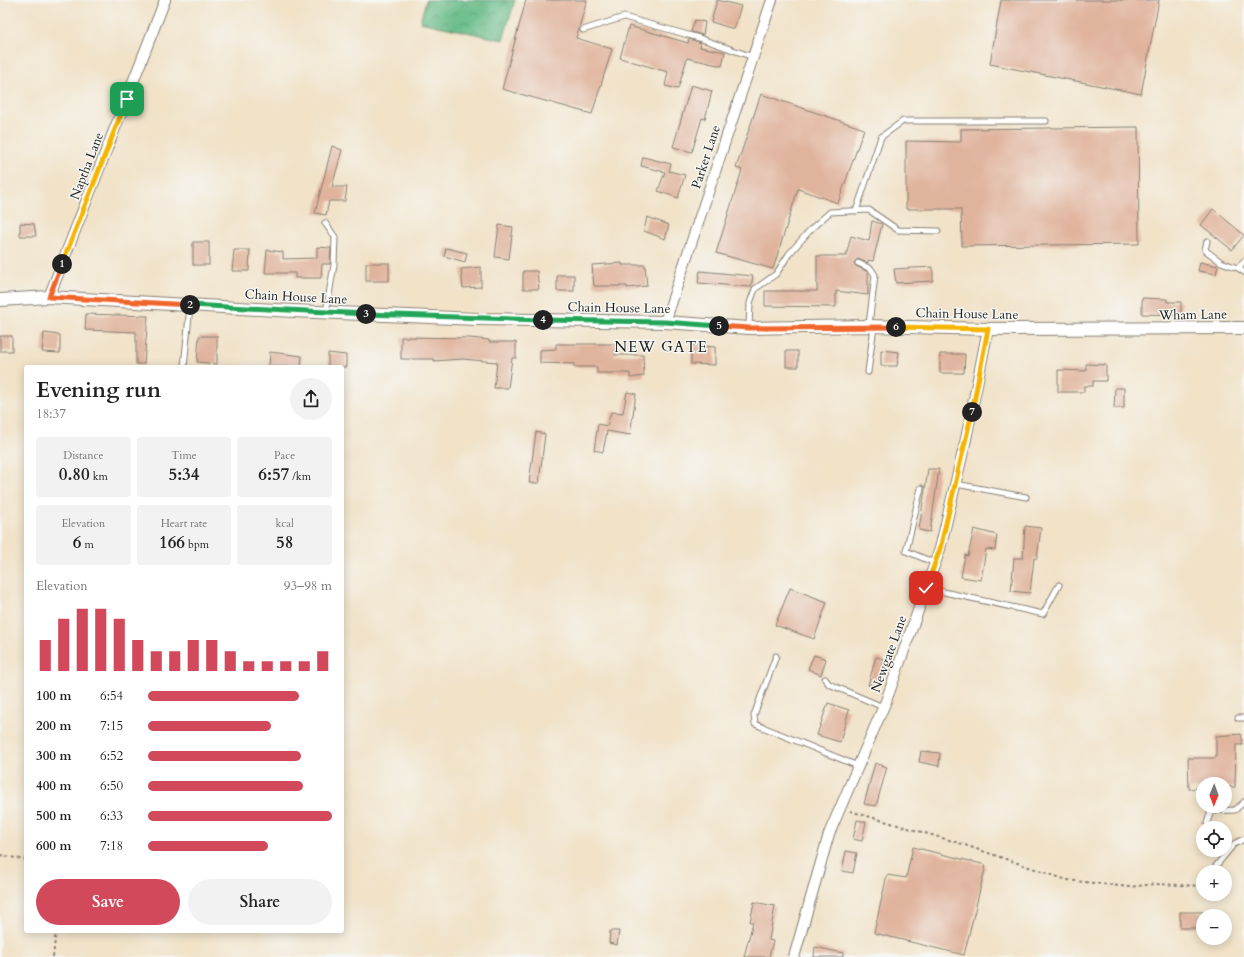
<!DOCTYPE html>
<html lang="en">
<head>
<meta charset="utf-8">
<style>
  :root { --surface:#fff; --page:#f2f2f2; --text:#222; --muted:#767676; --accent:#d1495b }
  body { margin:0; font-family:Cardo,serif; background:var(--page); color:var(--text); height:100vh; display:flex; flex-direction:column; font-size:15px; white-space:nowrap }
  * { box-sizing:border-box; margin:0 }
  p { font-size:13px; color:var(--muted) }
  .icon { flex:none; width:22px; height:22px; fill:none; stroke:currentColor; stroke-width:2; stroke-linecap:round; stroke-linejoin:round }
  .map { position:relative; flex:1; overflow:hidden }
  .details { position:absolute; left:24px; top:365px; width:320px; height:568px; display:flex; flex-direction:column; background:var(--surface); border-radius:4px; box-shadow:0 2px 10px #0003 }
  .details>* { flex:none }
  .needle { width:26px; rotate:181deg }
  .controls { position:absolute; left:1196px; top:777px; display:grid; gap:8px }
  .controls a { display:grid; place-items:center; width:36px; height:36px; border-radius:50%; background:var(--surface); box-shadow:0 2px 10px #0003; font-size:20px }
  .pin { position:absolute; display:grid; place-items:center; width:34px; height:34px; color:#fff; margin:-17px; border-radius:8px; box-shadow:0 2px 6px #0006 }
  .km { position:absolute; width:20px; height:20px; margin:-10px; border-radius:50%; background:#222; color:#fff; font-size:11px; line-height:20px; text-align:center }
  .round { display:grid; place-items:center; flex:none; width:42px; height:42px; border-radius:21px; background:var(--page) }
  .summary { display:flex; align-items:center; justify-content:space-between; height:68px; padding:0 12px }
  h1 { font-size:22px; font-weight:700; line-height:30px }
  .stats { display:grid; grid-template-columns:repeat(3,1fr); gap:6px; height:68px; padding:4px 12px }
  .stats div { display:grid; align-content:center; border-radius:4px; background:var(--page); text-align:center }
  .stats b { font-size:17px; font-weight:700 }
  .stats small { font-size:11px; font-weight:400 }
  .stats p { font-size:11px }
  .chart { height:112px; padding:8px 12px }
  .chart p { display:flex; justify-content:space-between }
  .chart svg { width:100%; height:72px; margin-top:4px; stroke:var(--accent); stroke-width:6 }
  .action { display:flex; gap:8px; margin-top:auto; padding:8px 12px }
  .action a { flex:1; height:46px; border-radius:24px; background:var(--accent); color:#fff; font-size:16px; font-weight:700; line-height:46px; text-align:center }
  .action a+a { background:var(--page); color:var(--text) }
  ul { padding:0 12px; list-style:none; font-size:13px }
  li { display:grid; grid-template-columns:64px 48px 1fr; align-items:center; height:30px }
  li i { height:10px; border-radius:5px; background:var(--accent) }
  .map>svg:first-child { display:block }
  .forest { fill:url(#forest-crowns); stroke:#446d54 }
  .building { fill:#e0b39c }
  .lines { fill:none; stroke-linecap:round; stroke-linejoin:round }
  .service-casing { stroke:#867f72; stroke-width:7 }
  .minor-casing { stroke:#867f72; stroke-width:12 }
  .tertiary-casing { stroke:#867f72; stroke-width:14 }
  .path { stroke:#867f72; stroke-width:2; stroke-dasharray:3 3; stroke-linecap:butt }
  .service { stroke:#fff; stroke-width:5 }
  .minor { stroke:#fff; stroke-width:10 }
  .tertiary { stroke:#fff; stroke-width:12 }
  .split-1-casing { stroke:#fff; stroke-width:8 }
  .split-2-casing { stroke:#fff; stroke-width:8 }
  .split-3-casing { stroke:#fff; stroke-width:8 }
  .split-4-casing { stroke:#fff; stroke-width:8 }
  .split-5-casing { stroke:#fff; stroke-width:8 }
  .split-6-casing { stroke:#fff; stroke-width:8 }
  .split-7-casing { stroke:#fff; stroke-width:8 }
  .split-8-casing { stroke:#fff; stroke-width:8 }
  .split-1 { stroke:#f5b400; stroke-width:5 }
  .split-2 { stroke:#f0652b; stroke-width:5 }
  .split-3 { stroke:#22a559; stroke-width:5 }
  .split-4 { stroke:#22a559; stroke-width:5 }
  .split-5 { stroke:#22a559; stroke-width:5 }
  .split-6 { stroke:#f0652b; stroke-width:5 }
  .split-7 { stroke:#f5b400; stroke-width:5 }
  .split-8 { stroke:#f5b400; stroke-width:5 }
  .labels { text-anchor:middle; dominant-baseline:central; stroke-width:3; stroke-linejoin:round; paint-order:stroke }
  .street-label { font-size:13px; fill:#1c1c1c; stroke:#f6f6f2 }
  .quarter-label { font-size:15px; letter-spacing:1px; fill:#1c1c1c; stroke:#f6f6f2 }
</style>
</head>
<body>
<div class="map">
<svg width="1244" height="957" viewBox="0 0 1244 957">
  <defs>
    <pattern id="forest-crowns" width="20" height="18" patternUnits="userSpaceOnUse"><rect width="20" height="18" fill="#6cbe8b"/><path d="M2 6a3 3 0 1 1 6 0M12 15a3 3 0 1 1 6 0" fill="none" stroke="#589a71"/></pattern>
  </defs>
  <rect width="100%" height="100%" fill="#f6f6f2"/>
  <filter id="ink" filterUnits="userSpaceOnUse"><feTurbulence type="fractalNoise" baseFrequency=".025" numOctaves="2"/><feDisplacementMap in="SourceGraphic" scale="8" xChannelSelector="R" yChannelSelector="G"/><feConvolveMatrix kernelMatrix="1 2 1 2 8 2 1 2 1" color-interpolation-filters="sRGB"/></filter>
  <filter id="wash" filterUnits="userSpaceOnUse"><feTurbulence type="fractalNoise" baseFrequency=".012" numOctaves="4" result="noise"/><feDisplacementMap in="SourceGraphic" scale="16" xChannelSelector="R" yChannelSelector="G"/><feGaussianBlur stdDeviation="0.9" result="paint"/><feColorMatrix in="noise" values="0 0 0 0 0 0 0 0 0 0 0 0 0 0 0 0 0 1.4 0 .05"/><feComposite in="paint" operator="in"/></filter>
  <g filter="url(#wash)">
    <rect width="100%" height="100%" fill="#f1e2c8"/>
    <polygon class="forest" points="426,0 515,0 503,40 420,22"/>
    <g id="blocks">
      <g class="building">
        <polygon points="526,0 587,0 576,38 612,49 592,114 502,89"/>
        <polygon points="717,0 741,6 734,29 711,22"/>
        <polygon points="1001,0 1159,0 1141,94 990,64"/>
        <polygon points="695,20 705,22 703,35 691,32"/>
        <polygon points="629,26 688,43 689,39 701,43 700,47 725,52 722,66 687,58 678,89 665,86 668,72 620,58"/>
        <polygon points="691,85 712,91 705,119 702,118 692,152 673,147"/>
        <polygon points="761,94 864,129 838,203 798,189 773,269 716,253 742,170 736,168"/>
        <polygon points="1138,127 1139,244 962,246 961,209 906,209 906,141 961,142 961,129"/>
        <polygon points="332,146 342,150 332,187 347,187 345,201 329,201 326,215 315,213"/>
        <polygon points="643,157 671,164 669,171 685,175 678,198 658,191 665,172 641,166"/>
        <polygon points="1213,209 1244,235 1232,250 1201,225"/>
        <polygon points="647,217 669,225 665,239 644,231"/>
        <polygon points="872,221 882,224 873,261 868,260 868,263 858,259 854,263 856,266 868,272 868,295 836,291 836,307 765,306 765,291 817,291 817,256 846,256 851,236 869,241"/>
        <polygon points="20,223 34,224 36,236 20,236"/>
        <polygon points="499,225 513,227 509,259 495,257"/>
        <rect x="193" y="242" width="16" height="23"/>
        <polygon points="317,247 331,248 330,264 322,264 321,278 295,278 295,273 265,273 267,250 283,252 283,259 317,258"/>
        <polygon points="446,248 467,253 465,262 444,256"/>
        <polygon points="234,250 250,250 249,271 232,271"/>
        <polygon points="1200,262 1218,266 1216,274 1198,271"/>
        <rect x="366" y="263" width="23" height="18"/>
        <polygon points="622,263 622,265 645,265 647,286 627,288 627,286 594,286 592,265"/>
        <polygon points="481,267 481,287 463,288 461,269"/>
        <polygon points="933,267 933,281 896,283 894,269"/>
        <polygon points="523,271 537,271 539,289 523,289"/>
        <polygon points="700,271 753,276 751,287 698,283"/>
        <rect x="557" y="275" width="17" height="16"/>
        <polygon points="1142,298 1167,299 1167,302 1181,302 1181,315 1142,314"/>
        <polygon points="86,314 148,316 144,364 136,364 136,332 85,330"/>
        <polygon points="44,333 60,335 60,353 42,352"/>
        <rect x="0" y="336" width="12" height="15"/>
        <polygon points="199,336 217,336 217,364 197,362"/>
        <polygon points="401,337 470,338 489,340 489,342 516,342 516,358 512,358 508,388 494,388 497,362 462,359 434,361 434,359 401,359"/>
        <polygon points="556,344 615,344 615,355 643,355 644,376 630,378 630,373 597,373 597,367 574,367 574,364 540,363 540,350 556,349"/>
        <polygon points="691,345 715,347 715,365 691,364"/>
        <polygon points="881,350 899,352 897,366 881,366"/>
        <rect x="786" y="351" width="12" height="16"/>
        <polygon points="270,352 302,356 301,367 269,367"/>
        <polygon points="328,353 346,355 346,367 328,367"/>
        <polygon points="940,354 965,354 964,373 940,373"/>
        <polygon points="1086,364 1106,365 1106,381 1093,381 1093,386 1084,386 1084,392 1058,392 1058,370 1086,371"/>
        <polygon points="1115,388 1124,388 1124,408 1114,408"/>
        <polygon points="627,392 636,394 630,435 607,431 603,452 594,450 598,424 607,426 611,412 623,413"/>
        <polygon points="536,432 545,434 539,483 529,483"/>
        <polygon points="928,469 939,469 930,532 919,530"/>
        <polygon points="1025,526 1041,528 1037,558 1034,558 1030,593 1011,591 1014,558 1023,558"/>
        <polygon points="974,529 997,535 995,550 986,549 981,580 961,577 965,555 968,556"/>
        <polygon points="790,588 827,602 814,639 775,625"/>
        <polygon points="814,655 826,659 821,675 808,669"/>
        <polygon points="876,657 884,659 877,687 868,685"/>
        <polygon points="828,703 849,710 840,742 817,735"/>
        <polygon points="1241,734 1243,745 1236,745 1235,787 1225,787 1225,784 1203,784 1203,788 1189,789 1188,758 1216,758 1216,736"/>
        <polygon points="921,751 940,753 939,766 919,762"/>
        <polygon points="875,763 887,767 876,806 864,804"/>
        <polygon points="857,820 866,822 862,841 853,839"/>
        <polygon points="913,847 986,865 964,955 874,933 887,875 906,878"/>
        <polygon points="846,851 857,853 853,873 842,871"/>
        <polygon points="754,902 775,906 769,940 773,941 769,957 744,957 753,922 750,922"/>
        <rect x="1180" y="912" width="23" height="16"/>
        <polygon points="610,931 619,931 617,945 609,943"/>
        <polygon points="815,947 843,953 843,957 814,957"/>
      </g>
    </g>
  </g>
  <g filter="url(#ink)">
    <use href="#blocks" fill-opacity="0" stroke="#867f72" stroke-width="1"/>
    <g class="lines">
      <defs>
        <g id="service">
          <polyline points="583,30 624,17 699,38 753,57"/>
          <polyline points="856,211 881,137 903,121 1046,121"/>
          <polyline points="325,223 335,237 334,265 326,312"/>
          <polyline points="1207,241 1205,250 1221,262 1238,268"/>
          <polyline points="1244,261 1238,268 1244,272"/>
          <polyline points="858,263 871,269 875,275 869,325"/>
          <polyline points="749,327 750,303 755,289 776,274 789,254 812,228 830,212 869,210 898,230 938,231"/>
          <polyline points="184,367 190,306"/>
          <polyline points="868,372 874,326"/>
          <polyline points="956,484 1026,497"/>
          <polyline points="921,488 906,551 935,563"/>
          <polyline points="926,588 1043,614 1059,585"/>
          <polyline points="776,656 754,715 755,724 858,766"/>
          <polyline points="825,679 829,684 883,707"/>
          <polyline points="1238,718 1244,718"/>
          <polyline points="1207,823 1211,811 1235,810 1244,802"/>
          <polyline points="1211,872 1234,844 1244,839"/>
        </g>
        <g id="minor">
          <polyline points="49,297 165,0"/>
          <polyline points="665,322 772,0"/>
          <polyline points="794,957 829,834 886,701 940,549 966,439 988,329"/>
        </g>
        <polyline id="tertiary" points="0,300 49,297 293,311 476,319 665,322 749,328 869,326 988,329 1244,328"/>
      </defs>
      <use href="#service" class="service-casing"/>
      <use href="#minor" class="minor-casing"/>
      <use href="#tertiary" class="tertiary-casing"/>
      <g class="path">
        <polyline points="850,811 959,843 1067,880 1129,887 1155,884 1203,886"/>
        <polyline points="0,855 26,860"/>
        <polyline points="53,957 56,931"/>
      </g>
      <use href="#service" class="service"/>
      <use href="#minor" class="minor"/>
      <use href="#tertiary" class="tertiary"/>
    </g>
  </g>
  <g class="lines" filter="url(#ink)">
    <defs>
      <polyline id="split-1" points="62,264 127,99"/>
      <polyline id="split-2" points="62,264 49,297 190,305"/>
      <polyline id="split-3" points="190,305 366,314"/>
      <polyline id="split-4" points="366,314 543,320"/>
      <polyline id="split-5" points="543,320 665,322 719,326"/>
      <polyline id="split-6" points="719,326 749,328 896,327"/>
      <polyline id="split-7" points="896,327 988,329 972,412"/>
      <polyline id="split-8" points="926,588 940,549 972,412"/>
    </defs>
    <use href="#split-1" class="split-1-casing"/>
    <use href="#split-2" class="split-2-casing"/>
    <use href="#split-3" class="split-3-casing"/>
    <use href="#split-4" class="split-4-casing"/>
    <use href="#split-5" class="split-5-casing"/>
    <use href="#split-6" class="split-6-casing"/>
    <use href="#split-7" class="split-7-casing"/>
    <use href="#split-8" class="split-8-casing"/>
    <use href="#split-1" class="split-1"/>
    <use href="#split-2" class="split-2"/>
    <use href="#split-3" class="split-3"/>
    <use href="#split-4" class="split-4"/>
    <use href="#split-5" class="split-5"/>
    <use href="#split-6" class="split-6"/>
    <use href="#split-7" class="split-7"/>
    <use href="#split-8" class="split-8"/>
  </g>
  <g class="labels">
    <g class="street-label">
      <text transform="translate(706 157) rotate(-72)">Parker Lane</text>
      <text transform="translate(87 166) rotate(-69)">Naptha Lane</text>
      <text transform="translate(296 297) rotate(3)">Chain House Lane</text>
      <text transform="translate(619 308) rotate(1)">Chain House Lane</text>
      <text transform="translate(967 314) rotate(1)">Chain House Lane</text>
      <text transform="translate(1193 315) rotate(-1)">Wham Lane</text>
      <text transform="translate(889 654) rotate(-70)">Newgate Lane</text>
    </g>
    <g class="quarter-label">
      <text x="661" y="347">NEW GATE</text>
    </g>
  </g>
</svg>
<div class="controls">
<a><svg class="needle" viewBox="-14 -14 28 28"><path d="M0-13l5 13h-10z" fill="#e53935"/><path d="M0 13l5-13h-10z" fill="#767676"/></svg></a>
<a><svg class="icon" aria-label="locate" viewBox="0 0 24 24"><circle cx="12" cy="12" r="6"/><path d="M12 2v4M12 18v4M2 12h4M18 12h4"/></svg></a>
<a>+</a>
<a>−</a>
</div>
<div class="pin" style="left:127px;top:99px;background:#1e9e55"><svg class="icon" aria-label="arrive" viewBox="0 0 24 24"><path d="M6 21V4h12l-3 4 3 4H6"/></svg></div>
<div class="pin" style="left:926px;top:588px;background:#d93025"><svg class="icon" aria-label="check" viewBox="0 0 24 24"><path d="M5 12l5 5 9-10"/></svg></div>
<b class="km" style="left:62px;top:264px">1</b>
<b class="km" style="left:190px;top:305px">2</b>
<b class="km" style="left:366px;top:314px">3</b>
<b class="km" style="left:543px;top:320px">4</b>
<b class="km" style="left:719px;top:326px">5</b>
<b class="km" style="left:896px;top:327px">6</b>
<b class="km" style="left:972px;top:412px">7</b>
<section class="details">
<div class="summary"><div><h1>Evening run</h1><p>18:37</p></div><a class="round"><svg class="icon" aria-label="share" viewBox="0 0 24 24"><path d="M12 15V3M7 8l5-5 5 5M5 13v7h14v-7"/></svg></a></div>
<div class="stats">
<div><p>Distance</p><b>0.80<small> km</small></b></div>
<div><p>Time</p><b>5:34</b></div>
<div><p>Pace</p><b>6:57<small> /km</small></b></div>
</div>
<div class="stats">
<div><p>Elevation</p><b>6<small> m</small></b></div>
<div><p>Heart rate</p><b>166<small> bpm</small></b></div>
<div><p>kcal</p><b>58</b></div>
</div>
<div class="chart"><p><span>Elevation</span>93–98 m</p>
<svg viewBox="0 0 160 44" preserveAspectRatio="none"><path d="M5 44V25M15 44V12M25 44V6M35 44V6M45 44V12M55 44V25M65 44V32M75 44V32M85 44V25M95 44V25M105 44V32M115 44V38M125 44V38M135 44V38M145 44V38M155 44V32"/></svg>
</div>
<ul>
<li><b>100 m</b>6:54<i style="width:82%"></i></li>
<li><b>200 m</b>7:15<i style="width:67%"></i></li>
<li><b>300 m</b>6:52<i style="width:83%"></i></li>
<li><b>400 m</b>6:50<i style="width:84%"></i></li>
<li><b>500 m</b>6:33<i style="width:100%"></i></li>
<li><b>600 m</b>7:18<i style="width:65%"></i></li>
</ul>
<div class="action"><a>Save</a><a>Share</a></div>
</section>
</div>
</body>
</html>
